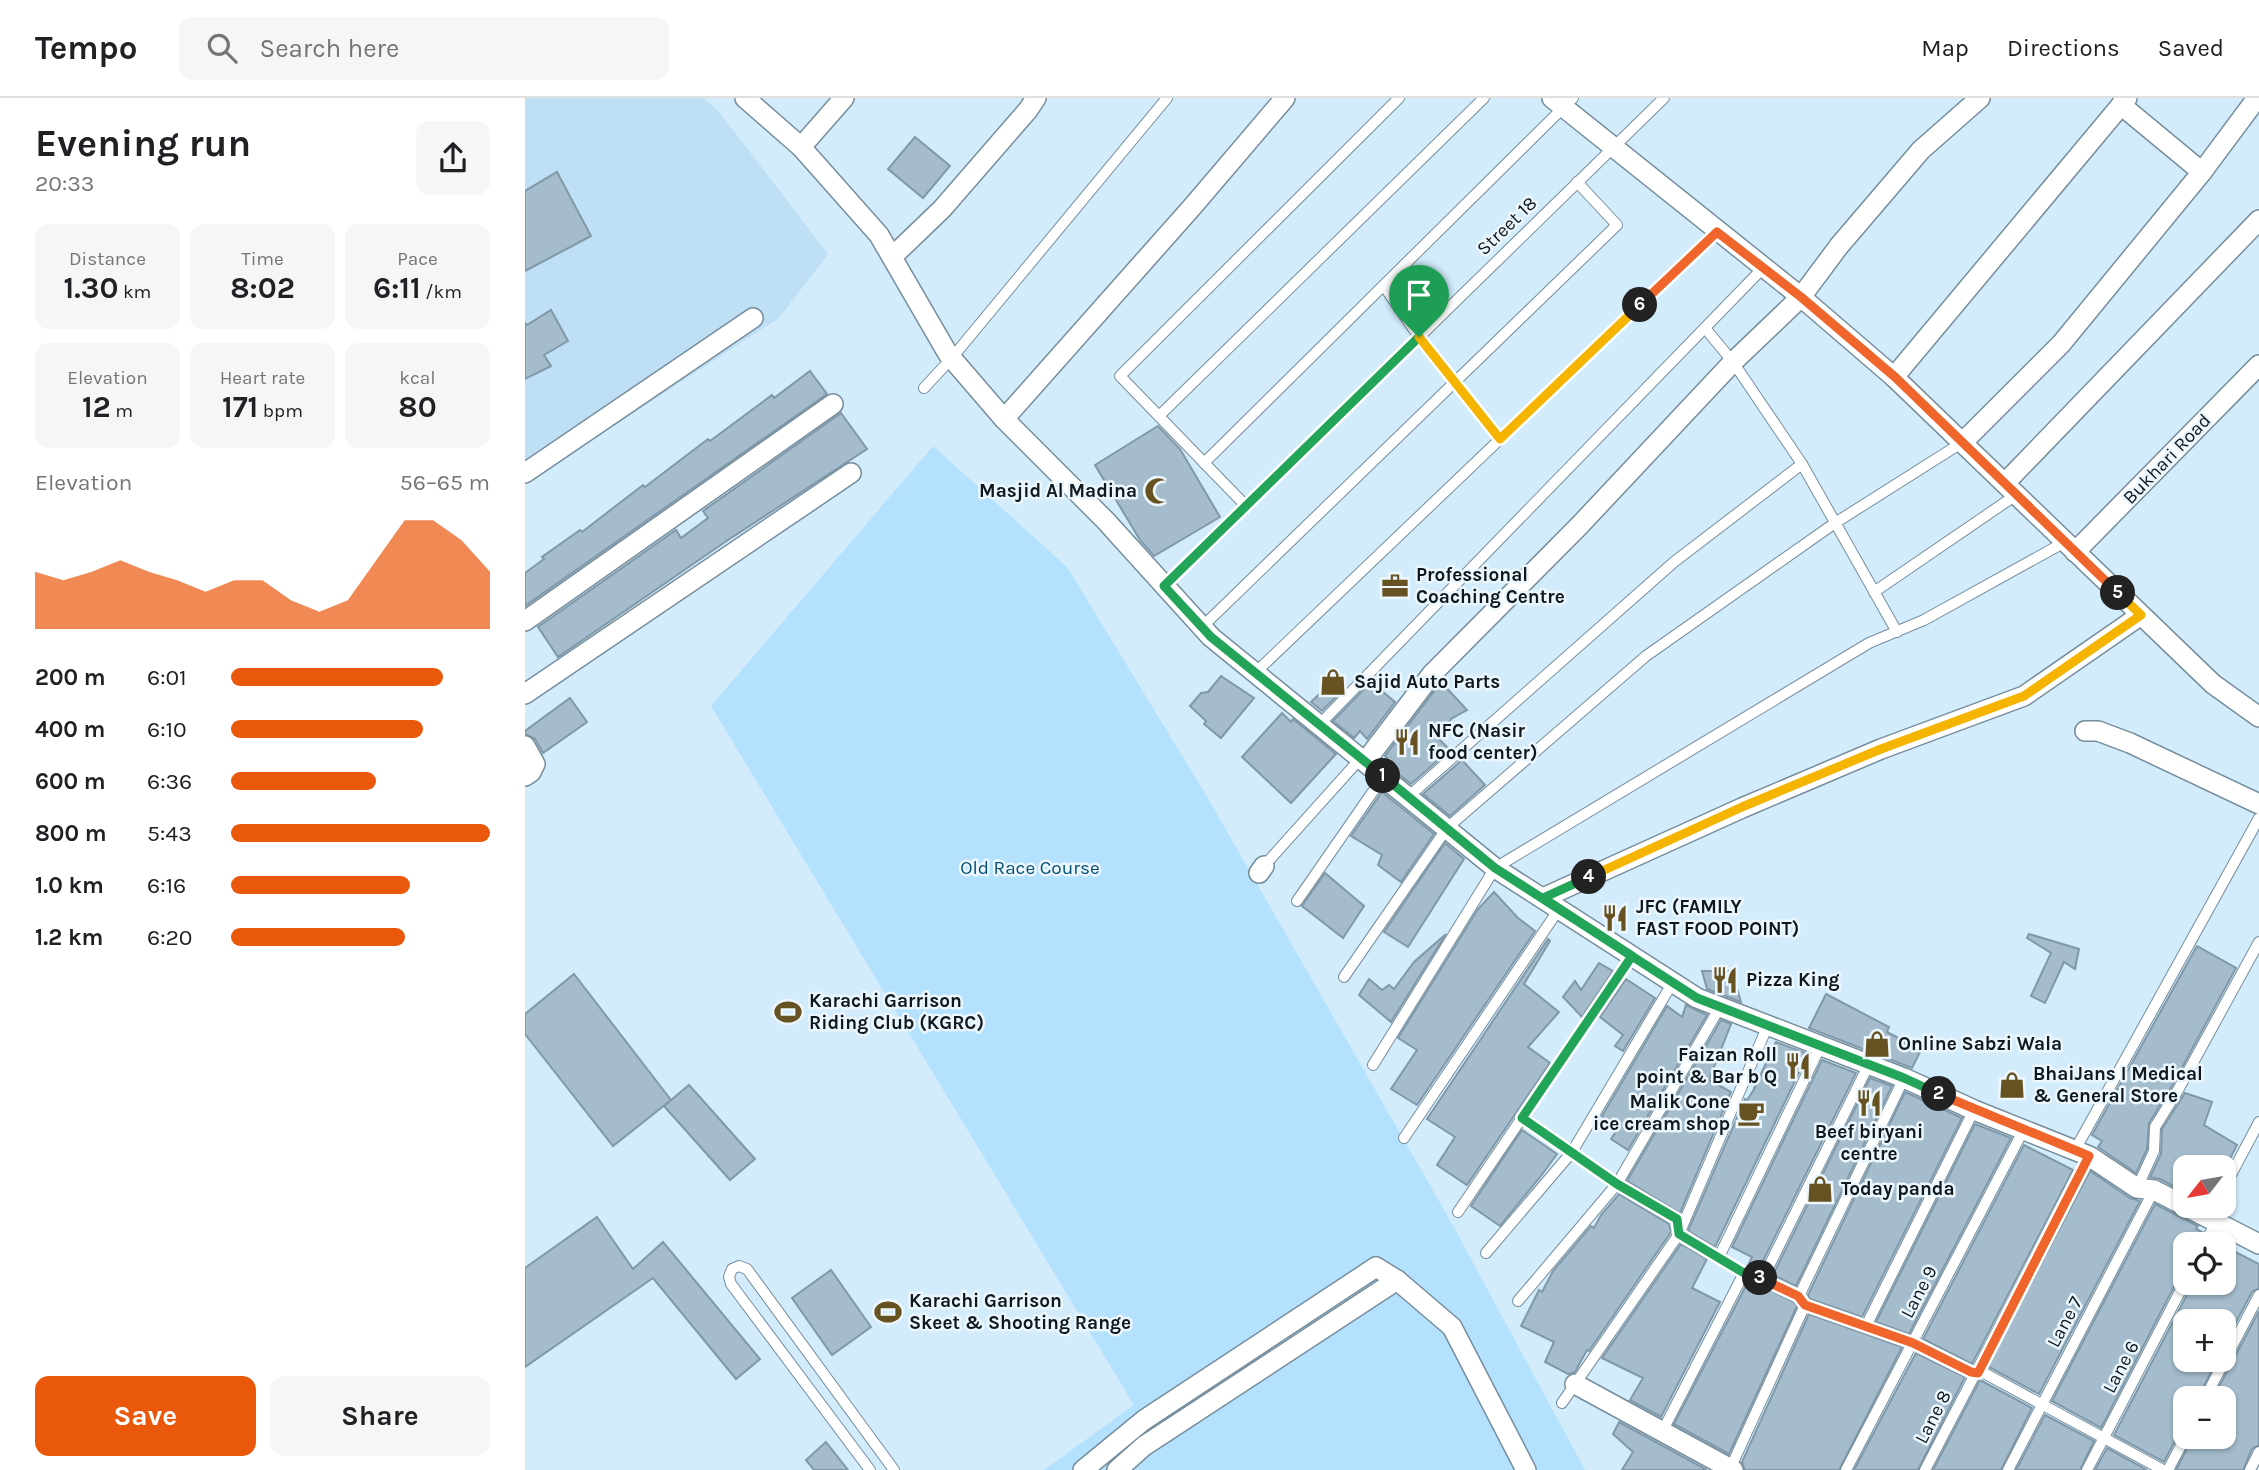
<!DOCTYPE html>
<html lang="en">
<head>
<meta charset="utf-8">
<style>
  :root { --surface:#fff; --page:#f6f6f6; --text:#202124; --muted:#757577; --line:#e0e0e0; --accent:#ea580c }
  body { margin:0; font-family:Karla,sans-serif; background:var(--page); color:var(--text); height:100vh; display:flex; flex-direction:column; font-size:26px; white-space:nowrap }
  * { box-sizing:border-box; margin:0 }
  p { font-size:23px; color:var(--muted) }
  .icon { flex:none; width:38px; height:38px; fill:none; stroke:currentColor; stroke-width:2; stroke-linecap:round; stroke-linejoin:round }
  .map { position:relative; flex:1; overflow:hidden }
  .side { display:flex; flex-direction:column; background:var(--surface); width:525px }
  .side>* { flex:none }
  .needle { width:46px; rotate:239deg }
  .tools { position:absolute; left:1648px; top:1057px; display:grid; gap:14px }
  .tools a { display:grid; place-items:center; width:63px; height:63px; border-radius:14px; background:var(--surface); box-shadow:0 2px 5px #0004; font-size:35px }
  .pin { position:absolute; display:grid; place-items:center; width:60px; height:60px; color:#fff; margin:-72px -30px; border-radius:50% 50% 50% 0; rotate:-45deg; box-shadow:0 0 7px #0007 }
  .pin .icon { rotate:45deg }
  .km { position:absolute; width:35px; height:35px; margin:-18px; border-radius:50%; background:#222; color:#fff; font-size:19px; line-height:35px; text-align:center }
  .round { display:grid; place-items:center; flex:none; width:74px; height:74px; border-radius:14px; background:var(--page) }
  .head { display:flex; align-items:center; justify-content:space-between; height:119px; padding:0 35px }
  h1 { font-size:38px; font-weight:700; line-height:52px }
  .metrics { display:grid; grid-template-columns:repeat(3,1fr); gap:10px; height:119px; padding:7px 35px }
  .metrics div { display:grid; align-content:center; border-radius:14px; background:var(--page); text-align:center }
  .metrics b { font-size:30px; font-weight:700 }
  .metrics small { font-size:19px; font-weight:400 }
  .metrics p { font-size:19px }
  .chart { height:196px; padding:14px 35px }
  .chart p { display:flex; justify-content:space-between }
  .chart svg { width:100%; height:126px; margin-top:7px; fill:var(--accent); opacity:.7 }
  .action { display:flex; gap:14px; margin-top:auto; padding:14px 35px }
  .action a { flex:1; height:80px; border-radius:14px; background:var(--accent); color:#fff; font-size:28px; font-weight:700; line-height:80px; text-align:center }
  .action a+a { background:var(--page); color:var(--text) }
  ul { padding:0 35px; list-style:none; font-size:23px }
  li { display:grid; grid-template-columns:112px 84px 1fr; align-items:center; height:52px }
  li i { height:18px; border-radius:9px; background:var(--accent) }
  header { display:flex; align-items:center; gap:42px; box-sizing:border-box; height:98px; padding:0 35px; background:var(--surface); border-bottom:2px solid var(--line) }
  header strong { font-size:33px }
  nav { display:flex; gap:38px; margin-inline-start:auto; font-size:24px }
  .search { width:490px; height:63px; background:var(--page); display:flex; align-items:center; gap:18px; box-sizing:border-box; padding:0 24px; border-radius:14px; color:var(--muted); font-size:26px }
  main { display:flex; flex:1; min-height:0 }
  .map>svg:first-child { display:block }
  .built { fill:#bfdff5 }
  .green { fill:#b3e1fe }
  .building { fill:#a4bccc; stroke:#8098a7; stroke-width:2 }
  .lines { fill:none; stroke-linecap:round; stroke-linejoin:round }
  .lane-casing { stroke:#768d9c; stroke-width:12 }
  .street-casing { stroke:#768d9c; stroke-width:22 }
  .lane { stroke:#fff; stroke-width:10 }
  .street { stroke:#fff; stroke-width:19 }
  .split-1-casing { stroke:#fff; stroke-width:14 }
  .split-2-casing { stroke:#fff; stroke-width:14 }
  .split-3-casing { stroke:#fff; stroke-width:14 }
  .split-4-casing { stroke:#fff; stroke-width:14 }
  .split-5-casing { stroke:#fff; stroke-width:14 }
  .split-6-casing { stroke:#fff; stroke-width:14 }
  .split-7-casing { stroke:#fff; stroke-width:14 }
  .split-1 { stroke:#22a559; stroke-width:9 }
  .split-2 { stroke:#22a559; stroke-width:9 }
  .split-3 { stroke:#f0652b; stroke-width:9 }
  .split-4 { stroke:#22a559; stroke-width:9 }
  .split-5 { stroke:#f5b400; stroke-width:9 }
  .split-6 { stroke:#f0652b; stroke-width:9 }
  .split-7 { stroke:#f5b400; stroke-width:9 }
  .labels { text-anchor:middle; dominant-baseline:central; stroke-width:5; stroke-linejoin:round; paint-order:stroke }
  .street-label { font-size:19px; fill:#0e181d; stroke:#ecf6fd }
  .poi-label { font-size:19px; font-weight:bold; fill:#0e181d; stroke:#ecf6fd; text-anchor:start }
  .park-label { font-size:19px; fill:#035073; stroke:#ecf6fd }
</style>
</head>
<body>
<header>
<strong>Tempo</strong>
<div class="search"><svg class="icon" aria-label="search" viewBox="0 0 24 24"><circle cx="10" cy="10" r="6"/><path d="M15 15l6 6"/></svg>Search here</div>
<nav><a>Map</a><a>Directions</a><a>Saved</a></nav>
</header>
<main>
<section class="side">
<div class="head"><div><h1>Evening run</h1><p>20:33</p></div><a class="round"><svg class="icon" aria-label="share" viewBox="0 0 24 24"><path d="M12 15V3M7 8l5-5 5 5M5 13v7h14v-7"/></svg></a></div>
<div class="metrics">
<div><p>Distance</p><b>1.30<small> km</small></b></div>
<div><p>Time</p><b>8:02</b></div>
<div><p>Pace</p><b>6:11<small> /km</small></b></div>
</div>
<div class="metrics">
<div><p>Elevation</p><b>12<small> m</small></b></div>
<div><p>Heart rate</p><b>171<small> bpm</small></b></div>
<div><p>kcal</p><b>80</b></div>
</div>
<div class="chart"><p><span>Elevation</span>56–65 m</p>
<svg viewBox="0 0 160 44" preserveAspectRatio="none"><path d="M0 44V24L10 27L20 24L30 20L40 24L50 27L60 31L70 27L80 27L90 34L100 38L110 34L120 20L130 6L140 6L150 13L160 24V44z"/></svg>
</div>
<ul>
<li><b>200 m</b>6:01<i style="width:82%"></i></li>
<li><b>400 m</b>6:10<i style="width:74%"></i></li>
<li><b>600 m</b>6:36<i style="width:56%"></i></li>
<li><b>800 m</b>5:43<i style="width:100%"></i></li>
<li><b>1.0 km</b>6:16<i style="width:69%"></i></li>
<li><b>1.2 km</b>6:20<i style="width:67%"></i></li>
</ul>
<div class="action"><a>Save</a><a>Share</a></div>
</section>
<div class="map">
<svg width="1734" height="1372" viewBox="0 0 1734 1372">
  <rect width="100%" height="100%" fill="#d2ecfc"/>
  <polygon class="built" points="0,0 179,0 195,15 303,156 254,220 0,386"/>
  <polygon class="green" points="408,348 542,469 681,697 926,1124 1060,1372 519,1372 609,1307 186,608"/>
  <g class="building">
    <polygon points="390,39 425,68 398,100 363,71"/>
    <polygon points="32,74 66,138 0,173 0,93"/>
    <polygon points="26,212 43,243 19,257 26,268 0,281 0,225 2,227"/>
    <polygon points="285,273 302,296 0,508 0,475 19,461 17,459 55,432 57,434 118,387 120,389 183,341 185,343 247,297 249,300"/>
    <polygon points="316,315 342,351 200,444 33,559 13,529 151,432 156,440 183,420 178,413"/>
    <polygon points="633,328 655,351 695,419 629,458 615,442 570,367"/>
    <polygon points="696,578 729,600 696,640 679,626 681,623 665,608 676,595 683,594"/>
    <polygon points="846,584 870,604 842,641 835,633 829,640 808,623"/>
    <polygon points="916,584 942,612 926,621 914,641 925,652 886,686 867,671 869,668 860,658"/>
    <polygon points="804,587 813,597 797,613 786,604"/>
    <polygon points="45,600 62,624 18,655 10,641 0,636 0,633"/>
    <polygon points="757,615 766,624 768,621 811,656 766,705 717,659"/>
    <polygon points="937,662 960,687 925,718 898,696"/>
    <polygon points="857,694 909,736 876,784 853,767 857,757 826,738"/>
    <polygon points="920,745 939,761 883,849 859,834"/>
    <polygon points="800,775 839,808 818,840 777,808"/>
    <polygon points="969,794 993,820 1010,833 892,1007 866,991 892,952 873,940 953,811"/>
    <polygon points="921,836 866,924 834,897 844,881 857,892 864,887 869,891 889,864"/>
    <polygon points="1504,836 1554,851 1550,871 1539,864 1520,905 1506,898 1526,855 1502,840"/>
    <polygon points="1023,841 1025,843 999,886 1034,914 1003,949 1025,965 942,1087 912,1067 930,1039 902,1021"/>
    <polygon points="1672,848 1711,870 1647,988 1624,1025 1622,1051 1611,1075 1573,1049 1577,1043 1567,1037"/>
    <polygon points="1074,865 1088,873 1057,919 1038,899 1050,883 1056,892"/>
    <polygon points="1177,873 1207,873 1216,904 1182,891"/>
    <polygon points="49,876 146,1002 88,1048 0,936 0,916"/>
    <polygon points="1101,881 1130,900 1098,953 1090,948 1098,937 1075,919"/>
    <polygon points="1301,896 1364,929 1362,934 1396,952 1387,970 1284,930"/>
    <polygon points="1161,907 1182,917 1103,1052 1086,1041 1092,1032 1077,1018 1142,908 1157,919"/>
    <polygon points="1196,922 1206,926 1184,982 1206,994 1155,1115 1102,1083"/>
    <polygon points="1251,944 1283,956 1190,1149 1163,1133 1220,1001 1222,1002 1228,993"/>
    <polygon points="1297,962 1331,975 1234,1171 1223,1168 1227,1159 1207,1149"/>
    <polygon points="1345,980 1367,988 1271,1188 1248,1177"/>
    <polygon points="164,987 230,1061 205,1082 139,1008"/>
    <polygon points="1380,994 1437,1020 1337,1219 1285,1201 1283,1197"/>
    <polygon points="1660,995 1687,1004 1679,1027 1712,1047 1701,1069 1661,1069 1661,1095 1635,1081 1625,1079 1636,1056 1637,1031"/>
    <polygon points="1450,1026 1486,1040 1384,1236 1351,1224"/>
    <polygon points="997,1032 1032,1056 1016,1078 975,1128 946,1108"/>
    <polygon points="1499,1047 1548,1072 1447,1266 1398,1241"/>
    <polygon points="1565,1073 1605,1100 1615,1103 1514,1296 1462,1268"/>
    <polygon points="1094,1096 1144,1126 1146,1134 1064,1253 1062,1252 1050,1274 1043,1276 1020,1264 1029,1244 996,1228 1014,1192 1017,1194 1028,1173 1066,1128 1069,1130 1076,1117"/>
    <polygon points="1630,1106 1673,1128 1671,1131 1677,1134 1672,1146 1661,1146 1661,1175 1654,1179 1576,1330 1527,1303"/>
    <polygon points="72,1119 108,1171 138,1144 235,1261 211,1281 128,1180 0,1269 0,1170"/>
    <polygon points="1156,1146 1182,1161 1167,1190 1195,1204 1136,1319 1105,1302 1118,1280 1077,1260"/>
    <polygon points="1699,1148 1734,1166 1734,1190 1727,1194 1699,1247 1699,1223 1661,1223 1661,1262 1692,1262 1673,1300 1661,1300 1661,1331 1654,1335 1639,1364 1589,1337 1668,1185 1699,1185"/>
    <polygon points="306,1172 346,1229 307,1257 267,1200"/>
    <polygon points="1223,1184 1235,1187 1269,1204 1272,1208 1204,1356 1149,1326"/>
    <polygon points="1734,1213 1734,1347 1727,1351 1718,1372 1651,1372 1668,1339 1699,1339 1699,1300 1688,1300"/>
    <polygon points="1284,1216 1377,1249 1314,1372 1220,1372 1217,1364"/>
    <polygon points="1391,1255 1440,1279 1393,1372 1329,1372"/>
    <polygon points="1455,1282 1507,1310 1476,1372 1408,1372"/>
    <polygon points="1520,1317 1569,1343 1555,1372 1491,1372"/>
    <polygon points="1094,1324 1182,1372 1097,1372 1108,1354 1088,1336"/>
    <polygon points="301,1344 323,1372 289,1372 281,1362"/>
    <polygon points="1582,1350 1622,1372 1570,1372"/>
  </g>
  <g class="lines">
    <defs>
      <g id="lane">
        <polyline points="859,188 894,239 975,341"/>
        <polyline points="1180,230 1208,264 1277,366 1372,534"/>
        <polyline points="399,290 426,261 642,0"/>
        <polyline points="634,318 959,0"/>
        <polyline points="679,365 1048,0"/>
        <polyline points="721,408 595,278 874,0"/>
        <polyline points="639,488 1139,0"/>
        <polyline points="1349,494 1491,397"/>
        <polyline points="677,529 1092,127 1052,84"/>
        <polyline points="730,575 1192,134"/>
        <polyline points="794,627 1238,170"/>
        <polyline points="883,699 1149,464 1277,366"/>
        <polyline points="739,768 835,661"/>
        <polyline points="772,803 858,679"/>
        <polyline points="819,879 922,730 1121,558 1310,425 1438,344"/>
        <polyline points="848,967 970,770 1344,545 1399,522 1540,444"/>
        <polyline points="997,1020 1092,1086 1151,1121 1154,1136 1219,1175 1238,1180 1274,1198 1280,1207 1388,1245 1446,1274 1459,1275 1638,1372"/>
        <polyline points="879,1040 1034,811"/>
        <polyline points="1550,1052 1734,720"/>
        <polyline points="1612,1090 1629,1053 1630,1029 1653,992 1734,844"/>
        <polyline points="1699,1090 1734,1024"/>
        <polyline points="933,1114 1107,858"/>
        <polyline points="1679,1146 1692,1123"/>
        <polyline points="961,1155 1047,1054 1148,884"/>
        <polyline points="1194,1159 1296,947"/>
        <polyline points="1238,1180 1344,966"/>
        <polyline points="1274,1198 1379,980"/>
        <polyline points="993,1203 1092,1086 1195,909"/>
        <polyline points="1341,1228 1449,1012"/>
        <polyline points="1680,1300 1734,1197"/>
        <polyline points="1037,1305 1154,1136 1243,927"/>
        <polyline points="1137,1334 1219,1175"/>
        <polyline points="1205,1371 1280,1207"/>
        <polyline points="345,1372 206,1186 204,1179 207,1171 214,1168 222,1171 369,1372"/>
        <polyline points="1321,1372 1498,1033"/>
        <polyline points="1400,1372 1564,1058"/>
        <polyline points="1483,1372 1629,1092"/>
        <polyline points="1562,1372 1661,1182"/>
        <polyline points="1643,1372 1661,1338"/>
        <polyline points="1725,1372 1734,1354"/>
      </g>
      <g id="street">
        <polyline points="220,0 276,49 354,137 423,256 479,321 580,422 686,539 970,770 1172,900 1379,980 1449,1012 1564,1058 1612,1090 1629,1092 1734,1146"/>
        <polyline points="1027,0 1276,199 1369,279 1688,586 1734,619"/>
        <polyline points="1596,7 1677,74"/>
        <polyline points="276,49 319,0"/>
        <polyline points="367,159 417,111 503,12 511,0"/>
        <polyline points="1369,279 1602,0"/>
        <polyline points="479,321 668,108 760,0"/>
        <polyline points="1438,344 1536,246 1677,74 1732,0"/>
        <polyline points="0,375 228,220"/>
        <polyline points="1480,385 1734,122"/>
        <polyline points="1550,454 1734,267"/>
        <polyline points="0,523 308,306"/>
        <polyline points="0,596 326,375"/>
        <polyline points="1560,633 1573,633 1605,645 1734,706"/>
        <polyline points="0,648 10,666 6,674 0,678"/>
        <polyline points="840,664 907,576 1054,428 1208,264 1276,199 1314,148 1396,52 1455,0"/>
        <polyline points="734,775 739,768"/>
        <polyline points="1018,800 1217,710 1356,651 1499,598 1616,517"/>
        <polyline points="1050,1286 1208,1372"/>
        <polyline points="558,1372 619,1322 851,1169 872,1182 927,1229 1001,1372"/>
        <polyline points="592,1372 619,1348 872,1182"/>
      </g>
    </defs>
    <use href="#lane" class="lane-casing"/>
    <use href="#street" class="street-casing"/>
    <use href="#lane" class="lane"/>
    <use href="#street" class="street"/>
  </g>
  <g class="lines">
    <defs>
      <polyline id="split-1" points="858,678 686,539 639,488 894,239"/>
      <polyline id="split-2" points="858,678 970,770 1172,900 1379,980 1414,996"/>
      <polyline id="split-3" points="1235,1180 1273,1198 1280,1207 1388,1245 1446,1274 1453,1275 1564,1058 1414,996"/>
      <polyline id="split-4" points="1064,779 1018,800 1107,858 997,1020 1092,1086 1152,1121 1154,1136 1219,1175 1235,1180"/>
      <polyline id="split-5" points="1064,779 1217,709 1356,651 1499,598 1616,517 1593,495"/>
      <polyline id="split-6" points="1115,207 1192,134 1276,199 1370,279 1593,495"/>
      <polyline id="split-7" points="894,239 975,341 1115,207"/>
    </defs>
    <use href="#split-1" class="split-1-casing"/>
    <use href="#split-2" class="split-2-casing"/>
    <use href="#split-3" class="split-3-casing"/>
    <use href="#split-4" class="split-4-casing"/>
    <use href="#split-5" class="split-5-casing"/>
    <use href="#split-6" class="split-6-casing"/>
    <use href="#split-7" class="split-7-casing"/>
    <use href="#split-1" class="split-1"/>
    <use href="#split-2" class="split-2"/>
    <use href="#split-3" class="split-3"/>
    <use href="#split-4" class="split-4"/>
    <use href="#split-5" class="split-5"/>
    <use href="#split-6" class="split-6"/>
    <use href="#split-7" class="split-7"/>
  </g>
  <defs>
    <symbol id="mosque-bare" viewBox="-9 -9 18 18"><path d="M3.5-4.9A6 6 0 1 0 3.5 4.9A5 5 0 1 1 3.5-4.9Z" fill="#675322" stroke="#ecf6fd" stroke-width="2.5" paint-order="stroke"/></symbol>
    <symbol id="office-bare" viewBox="-9 -9 18 18"><path d="M-6-3h4V-5.5h4V-3h4V5H-6ZM-1-4.5V-3h2v-1.5ZM-6 0V1H6V0Z" fill="#675322" stroke="#ecf6fd" stroke-width="2.5" paint-order="stroke"/></symbol>
    <symbol id="shop-bare" viewBox="-9 -9 18 18"><path d="M-5-2.5h2.3a2.7 3.5 0 0 1 5.4 0H5L5.5 6h-11ZM-1.5-2.5h3a1.5 2.3 0 0 0-3 0Z" fill="#675322" stroke="#ecf6fd" stroke-width="2.5" paint-order="stroke"/></symbol>
    <symbol id="restaurant-bare" viewBox="-9 -9 18 18"><path d="M-5-6h1v4h1v-4h1v4h1v-4h1v5L-1.5 .5V6h-2V.5L-5-1ZM5-6V6H3V1.5H1.5Q1.5-4 5-6Z" fill="#675322" stroke="#ecf6fd" stroke-width="2.5" paint-order="stroke"/></symbol>
    <symbol id="stadium-bare" viewBox="-9 -9 18 18"><path d="M0-5a6.5 5 0 1 0 0 10a6.5 5 0 1 0 0-10ZM-3.5-1.8h7v3.6h-7Z" fill="#675322" stroke="#ecf6fd" stroke-width="2.5" paint-order="stroke"/></symbol>
    <symbol id="cafe-bare" viewBox="-9 -9 18 18"><path d="M-5.5-4.5H6V0H3Q3 3.5 0 3.5H-2.5Q-5.5 3.5-5.5 0ZM3-3.2v2h1.7v-2ZM-6 4.5H4V6H-6Z" fill="#675322" stroke="#ecf6fd" stroke-width="2.5" paint-order="stroke"/></symbol>
  </defs>
  <g fill-rule="evenodd">
    <use href="#mosque-bare" x="614" y="374" width="38" height="38"/>
    <use href="#office-bare" x="851" y="469" width="38" height="38"/>
    <use href="#shop-bare" x="789" y="565" width="38" height="38"/>
    <use href="#restaurant-bare" x="863" y="625" width="38" height="38"/>
    <use href="#restaurant-bare" x="1071" y="801" width="38" height="38"/>
    <use href="#restaurant-bare" x="1181" y="863" width="38" height="38"/>
    <use href="#stadium-bare" x="244" y="895" width="38" height="38"/>
    <use href="#shop-bare" x="1333" y="927" width="38" height="38"/>
    <use href="#restaurant-bare" x="1254" y="949" width="38" height="38"/>
    <use href="#shop-bare" x="1468" y="968" width="38" height="38"/>
    <use href="#restaurant-bare" x="1325" y="986" width="38" height="38"/>
    <use href="#cafe-bare" x="1207" y="996" width="38" height="38"/>
    <use href="#shop-bare" x="1276" y="1072" width="38" height="38"/>
    <use href="#stadium-bare" x="344" y="1195" width="38" height="38"/>
  </g>
  <g class="labels">
    <g class="street-label">
      <text transform="translate(982 128) rotate(-44)">Street 18</text>
      <text transform="translate(1642 361) rotate(-46)">Bukhari Road</text>
      <text transform="translate(1394 1194) rotate(-62)">Lane 9</text>
      <text transform="translate(1540 1224) rotate(-62)">Lane 7</text>
      <text transform="translate(1596 1269) rotate(-62)">Lane 6</text>
      <text transform="translate(1408 1319) rotate(-63)">Lane 8</text>
    </g>
    <g class="poi-label">
      <text x="612" y="393" text-anchor="end">Masjid Al Madina</text>
      <text x="891" y="477">Professional<tspan x="891" dy="22">Coaching Centre</tspan></text>
      <text x="829" y="584">Sajid Auto Parts</text>
      <text x="903" y="633">NFC (Nasir<tspan x="903" dy="22">food center)</tspan></text>
      <text x="1111" y="809">JFC (FAMILY<tspan x="1111" dy="22">FAST FOOD POINT)</tspan></text>
      <text x="1221" y="882">Pizza King</text>
      <text x="284" y="903">Karachi Garrison<tspan x="284" dy="22">Riding Club (KGRC)</tspan></text>
      <text x="1373" y="946">Online Sabzi Wala</text>
      <text x="1252" y="957" text-anchor="end">Faizan Roll<tspan x="1252" dy="22">point &amp; Bar b Q</tspan></text>
      <text x="1508" y="976">BhaiJans I Medical<tspan x="1508" dy="22">&amp; General Store</tspan></text>
      <text x="1205" y="1004" text-anchor="end">Malik Cone<tspan x="1205" dy="22">ice cream shop</tspan></text>
      <text x="1344" y="1034" text-anchor="middle">Beef biryani<tspan x="1344" dy="22">centre</tspan></text>
      <text x="1316" y="1091">Today panda</text>
      <text x="384" y="1203">Karachi Garrison<tspan x="384" dy="22">Skeet &amp; Shooting Range</tspan></text>
    </g>
    <g class="park-label">
      <text x="505" y="770">Old Race Course</text>
    </g>
  </g>
</svg>
<div class="tools">
<a><svg class="needle" viewBox="-14 -14 28 28"><path d="M0-13l5 13h-10z" fill="#e53935"/><path d="M0 13l5-13h-10z" fill="#757577"/></svg></a>
<a><svg class="icon" aria-label="locate" viewBox="0 0 24 24"><circle cx="12" cy="12" r="6"/><path d="M12 2v4M12 18v4M2 12h4M18 12h4"/></svg></a>
<a>+</a>
<a>−</a>
</div>
<div class="pin" style="left:894px;top:239px;background:#1e9e55"><svg class="icon" aria-label="arrive" viewBox="0 0 24 24"><path d="M6 21V4h12l-3 4 3 4H6"/></svg></div>
<b class="km" style="left:858px;top:678px">1</b>
<b class="km" style="left:1414px;top:996px">2</b>
<b class="km" style="left:1235px;top:1180px">3</b>
<b class="km" style="left:1064px;top:779px">4</b>
<b class="km" style="left:1593px;top:495px">5</b>
<b class="km" style="left:1115px;top:207px">6</b>
</div>
</main>
</body>
</html>
